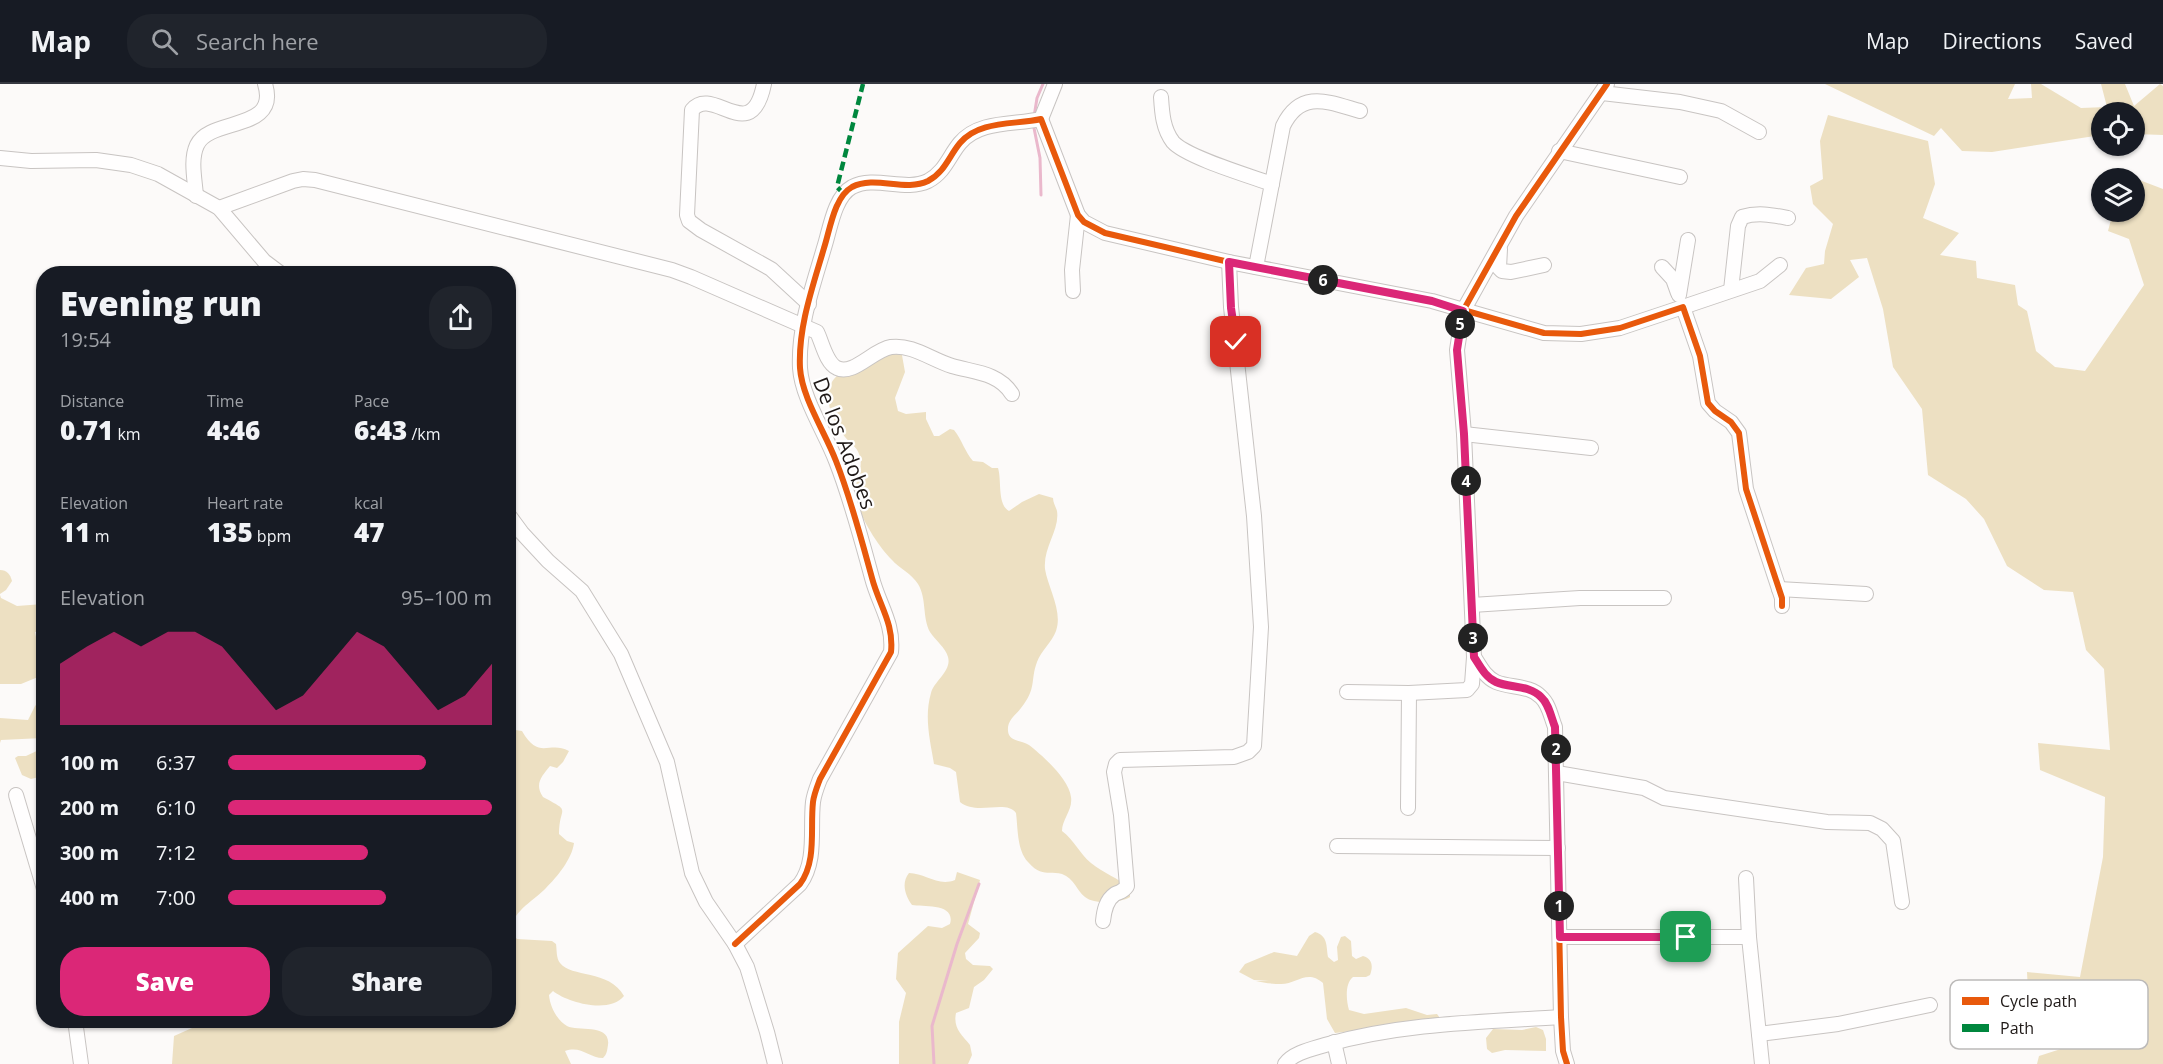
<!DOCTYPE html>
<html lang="en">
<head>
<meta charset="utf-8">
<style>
  :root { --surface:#171b24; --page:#20242c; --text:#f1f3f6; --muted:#9ea1a6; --line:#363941; --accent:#db2777 }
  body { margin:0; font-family:"Open Sans",sans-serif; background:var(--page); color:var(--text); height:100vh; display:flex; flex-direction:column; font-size:22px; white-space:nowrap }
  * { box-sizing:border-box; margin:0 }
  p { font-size:20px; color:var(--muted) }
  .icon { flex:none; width:33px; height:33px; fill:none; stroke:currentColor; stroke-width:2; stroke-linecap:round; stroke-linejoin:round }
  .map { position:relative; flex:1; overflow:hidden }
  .panel { position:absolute; left:36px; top:182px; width:480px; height:762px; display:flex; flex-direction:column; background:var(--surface); border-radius:24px; box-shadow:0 2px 4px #0004 }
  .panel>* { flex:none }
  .buttons { position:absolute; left:2091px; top:18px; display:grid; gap:12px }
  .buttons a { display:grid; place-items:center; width:54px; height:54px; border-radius:50%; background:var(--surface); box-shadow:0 2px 4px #0004; font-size:30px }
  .pin { position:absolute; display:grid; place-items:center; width:51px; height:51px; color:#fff; margin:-26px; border-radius:12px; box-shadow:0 3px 9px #0006 }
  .km { position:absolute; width:30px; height:30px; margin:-15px; border-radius:50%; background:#222; color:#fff; font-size:16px; line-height:30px; text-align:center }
  .round { display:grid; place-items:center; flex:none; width:63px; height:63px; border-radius:24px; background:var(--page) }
  .overview { display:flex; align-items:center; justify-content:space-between; height:102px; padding:0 24px }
  h1 { font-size:33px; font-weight:800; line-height:45px }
  .figures { display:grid; grid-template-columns:repeat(3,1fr); gap:9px; height:102px; padding:6px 24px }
  .figures div { display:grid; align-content:center }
  .figures b { font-size:26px; font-weight:800 }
  .figures small { font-size:16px; font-weight:400 }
  .figures p { font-size:16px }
  .chart { height:168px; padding:12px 24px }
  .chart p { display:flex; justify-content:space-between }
  .chart svg { width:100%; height:108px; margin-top:6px; fill:var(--accent); opacity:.7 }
  .primary-button { display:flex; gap:12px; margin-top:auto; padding:12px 24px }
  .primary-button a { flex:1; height:69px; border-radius:24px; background:var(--accent); color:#fff; font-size:24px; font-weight:800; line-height:69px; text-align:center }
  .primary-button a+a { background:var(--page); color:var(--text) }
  ul { padding:0 24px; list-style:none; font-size:20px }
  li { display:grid; grid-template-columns:96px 72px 1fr; align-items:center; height:45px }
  li i { height:15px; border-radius:8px; background:var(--accent) }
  header { display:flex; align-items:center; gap:36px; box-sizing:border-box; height:84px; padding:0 30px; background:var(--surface); border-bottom:2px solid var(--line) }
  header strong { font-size:28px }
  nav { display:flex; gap:33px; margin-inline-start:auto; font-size:21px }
  .search { width:420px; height:54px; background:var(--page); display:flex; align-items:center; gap:15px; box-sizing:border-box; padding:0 21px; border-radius:24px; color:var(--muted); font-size:22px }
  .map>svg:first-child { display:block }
  .green { fill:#ede0c2 }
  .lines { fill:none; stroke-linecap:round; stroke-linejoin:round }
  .stream { stroke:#eab8cc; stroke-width:3 }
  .minor-casing { stroke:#c8c4c2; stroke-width:16 }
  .minor { stroke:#fffefe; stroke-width:14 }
  .quiet { stroke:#00873e; stroke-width:4.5; stroke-dasharray:9 4.5; stroke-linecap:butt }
  .cycleway-casing { stroke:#fff; stroke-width:10 }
  .cycleway { stroke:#e8590c; stroke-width:6 }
  .route-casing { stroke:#fff; stroke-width:12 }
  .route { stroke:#db2777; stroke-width:8 }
  .labels { text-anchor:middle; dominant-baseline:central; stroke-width:4.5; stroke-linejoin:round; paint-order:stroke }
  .street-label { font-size:21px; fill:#1f1917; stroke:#fff }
  .key { fill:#fff; stroke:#bcbab9; stroke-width:1.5 }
  .key-label { font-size:16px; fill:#1f1917 }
</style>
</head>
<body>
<header>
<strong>Map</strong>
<div class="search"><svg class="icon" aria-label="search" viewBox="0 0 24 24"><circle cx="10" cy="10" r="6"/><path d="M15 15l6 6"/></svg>Search here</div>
<nav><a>Map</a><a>Directions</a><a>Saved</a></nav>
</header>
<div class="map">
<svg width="2163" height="980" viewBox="0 0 2163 980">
  <rect width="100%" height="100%" fill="#fcfaf9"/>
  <g class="green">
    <polygon points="1825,0 2015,0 2008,15 2032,14 2031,0 2041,0 2081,24 2107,23 2101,0 2125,0 2134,22 2160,0 2163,2 2163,51 2135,50 2134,28 2102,28 2101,51 1992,68 1962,67 1941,44 1934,52"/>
    <polygon points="1828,31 1928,57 1935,100 1923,134 1959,149 1940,171 1976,177 1977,194 2015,201 2018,221 2027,227 2036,267 2055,283 2085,287 2144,201 2129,155 2108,147 2113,128 2134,128 2134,94 2120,94 2121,89 2163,105 2163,980 2037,980 2039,972 2067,963 2058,941 2029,928 2027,888 2080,893 2103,773 2105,713 2040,686 2038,659 2110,666 2104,585 2086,566 2073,508 2044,506 2007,482 1984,435 1966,415 1928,391 1922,325 1893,283 1883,225 1867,174 1850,176 1859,193 1831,215 1789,211 1806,184 1824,180 1825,167 1833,140 1813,120 1810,102 1823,95 1820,57"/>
    <path d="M894 256 900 260 905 288 895 314 898 327 906 330 926 328V335L934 352H939L950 345 954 346C962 356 965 368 973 377L983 378 992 384H998C1002 397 997 420 1009 427L1022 418 1039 410 1053 414C1053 419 1056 423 1057 427 1060 446 1043 463 1045 485 1048 504 1063 527 1056 547 1052 558 1041 567 1037 578 1030 597 1037 604 1021 624 1016 631 1007 636 1008 647 1009 658 1022 656 1029 661 1043 672 1069 695 1071 713 1073 726 1062 735 1062 747 1074 756 1080 770 1091 779 1103 789 1119 794 1130 805V813C1120 819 1095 821 1085 813 1077 807 1074 794 1062 790 1048 786 1042 794 1028 778 1017 766 1018 745 1016 729 1006 715 977 732 960 718L956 688 950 684 934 680C930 656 924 633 931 609 934 597 952 587 948 573 946 564 935 556 930 548 922 533 927 515 918 500 912 490 899 484 892 476 879 463 864 439 858 422 849 399 866 389 859 370 857 363 850 359 845 353 834 339 820 312 834 295 840 288 847 283 855 277 867 268 878 258 894 256Z"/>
    <path d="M0 486C7 486 10 490 12 497L6 506 0 510Z"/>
    <polygon points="0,511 1,514 17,522 43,520 43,547 35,548 37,558 43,564 43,591 21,600 0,600"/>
    <polygon points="43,613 43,654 1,656 0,659 0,634 28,636 35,622"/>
    <path d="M509 645 522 647C539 677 549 656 569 667L563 678 557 684 550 682C542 692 534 700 543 713 573 729 559 721 559 750L567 757 574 759C572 775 557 793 546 804 534 817 499 835 517 855L552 857 556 860C557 866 556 874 560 879 571 894 609 885 624 912 610 930 568 919 553 907L549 911C550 923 557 936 567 942 578 948 611 939 608 961 607 967 607 970 603 974 589 974 581 961 565 967L571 980H172L174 952 201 940 217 937 229 940 247 936H268L280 941 302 936H508Z"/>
    <polygon points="43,664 43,692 31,695 22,691 15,674 18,672 26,672"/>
    <path d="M957 788 980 796 968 840 980 849 979 854 965 869 966 875 973 881 990 882 993 885 984 896 974 903 969 924 956 929C953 944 961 950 970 961L972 971 968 980H899V938L906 909 896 895 898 869 928 842 942 844 950 840C956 819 924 823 912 821 905 811 901 799 909 789 925 789 938 803 955 796Z"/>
    <path d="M1315 848C1328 852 1326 861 1328 873L1334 878 1338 876 1337 863 1341 853 1345 852 1351 857 1352 872 1356 875 1363 872C1373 875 1373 883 1370 891L1366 893H1353C1345 899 1346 916 1349 926L1364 930 1406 924 1427 931 1437 930 1440 934 1436 937 1335 949 1327 935 1323 899C1307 885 1297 900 1281 900 1274 900 1263 899 1256 897H1269L1254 896 1239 888 1245 880 1274 868 1297 872 1309 852Z"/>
    <polygon points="1536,943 1543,946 1546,955 1546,967 1505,966 1492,969 1487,965 1486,954 1493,945 1522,946"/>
  </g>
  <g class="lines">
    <g class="stream">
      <polyline points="1034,33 1037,14 1043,0"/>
      <polyline points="1033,39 1040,74 1041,111"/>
      <polyline points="934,980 932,942 957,860 979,800"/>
    </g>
    <defs>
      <g id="minor">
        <path d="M764 0C751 64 713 0 692 26L687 131 689 137 701 146 771 185 809 220"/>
        <polyline points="1602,9 1680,18 1721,27 1759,48"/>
        <path d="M1161 13C1162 29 1163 45 1173 58 1186 73 1250 92 1272 100"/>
        <polyline points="1041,35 1078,131 1084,138 1105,149 1229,178 1432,217 1544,249 1581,250 1620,244 1683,223 1700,272 1708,319 1715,327 1731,338 1739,349 1746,405 1782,514 1782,522"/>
        <polyline points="1041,35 1055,0"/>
        <polyline points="1559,67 1680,93"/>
        <polyline points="0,74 31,77 96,76 131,81 158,90 219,124 264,177 280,189"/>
        <path d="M196 112C195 96 190 76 197 61 210 33 280 48 265 0"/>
        <path d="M219 124 293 97 303 95 315 96 672 186 691 193 817 248C822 258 826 279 837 284 853 292 873 266 891 263 912 260 932 276 952 282 965 286 979 287 992 293 1001 297 1007 302 1012 310"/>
        <polyline points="1500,165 1499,184 1502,187 1511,188 1544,181"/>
        <path d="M1256 183 1283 42C1301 5 1328 18 1360 27"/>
        <polyline points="1662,183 1673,195 1678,209"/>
        <path d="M1731 206 1738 142 1742 133C1758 128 1772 131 1788 134"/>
        <polyline points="1073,207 1072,186 1078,131"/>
        <polyline points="1679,211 1688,156"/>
        <polyline points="1683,223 1760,197 1780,181"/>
        <polyline points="1464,350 1591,364"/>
        <polyline points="508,430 522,449 548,477 582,507 621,570 667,678 692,789 706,818 735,860 747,883 767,948 775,980"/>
        <polyline points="1779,505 1866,510"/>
        <polyline points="1472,521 1580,514 1664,514"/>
        <polyline points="1347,608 1409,609 1467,606 1472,600 1474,573"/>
        <polyline points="1557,689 1644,704 1664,714 1827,738 1870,739 1882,745 1893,757 1902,818"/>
        <polyline points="16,711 44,805"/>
        <polyline points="1408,724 1409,609"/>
        <polyline points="1337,762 1558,764"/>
        <polyline points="1746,794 1749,853 1762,980"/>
        <path d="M1103 837C1104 827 1106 816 1115 810 1121 807 1123 808 1127 802L1121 731 1114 688 1116 680 1120 676 1234 673 1248 668 1254 662 1261 543 1254 432 1231 223 1229 178"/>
        <polyline points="1560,853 1749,853"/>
        <path d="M735 860 800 800C817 777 810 745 813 718 814 710 817 703 820 695L891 568C894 539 879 521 872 494 861 454 851 415 836 377 825 348 802 314 800 284 798 243 813 202 824 164 830 146 834 113 852 103 875 91 905 108 928 97 945 88 949 72 960 59 979 36 1015 41 1041 35"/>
        <polyline points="75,936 81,980"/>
        <polyline points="1759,950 1838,940 1930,921"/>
        <polyline points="1334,958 1339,980"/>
        <path d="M1285 980C1293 969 1312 965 1325 961 1402 939 1482 938 1561 933"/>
        <path d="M1567 980 1563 967 1561 933 1555 643C1551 633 1549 620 1541 613 1530 601 1510 604 1496 598 1485 593 1480 582 1474 573L1464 350 1457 266 1463 227 1516 132 1607 0"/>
      </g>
    </defs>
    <use href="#minor" class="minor-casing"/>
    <use href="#minor" class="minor"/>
    <polyline class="quiet" points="844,110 837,103 863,0"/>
    <defs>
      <g id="cycleway">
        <path d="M735 860 800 800C817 777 810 745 813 718 814 710 817 703 820 695L891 568C894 539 879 521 872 494 861 454 851 415 836 377 825 348 802 314 800 284 798 243 813 202 824 164 830 146 834 113 852 103 875 91 905 108 928 97 945 88 949 72 960 59 979 36 1015 41 1041 35L1078 131 1084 138 1105 149 1229 178 1432 217 1544 249 1581 250 1620 244 1683 223 1700 272 1708 319 1715 327 1731 338 1739 349 1746 405 1782 514V522"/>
        <path d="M1567 980 1563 967 1561 933 1555 643C1551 633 1549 620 1541 613 1530 601 1510 604 1496 598 1485 593 1480 582 1474 573L1464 350 1457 266 1463 227 1516 132 1607 0"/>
      </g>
    </defs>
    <use href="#cycleway" class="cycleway-casing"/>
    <use href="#cycleway" class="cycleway"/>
  </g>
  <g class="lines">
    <defs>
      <path id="route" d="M1236 258 1231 224 1229 178 1432 217 1463 227 1457 266 1464 350 1474 573C1480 582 1485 593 1496 598 1510 604 1530 601 1541 613 1549 620 1551 633 1555 643L1560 853H1686"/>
    </defs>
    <use href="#route" class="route-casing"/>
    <use href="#route" class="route"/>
  </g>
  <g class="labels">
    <g class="street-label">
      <text transform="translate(845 359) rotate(69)">De los Adobes</text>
    </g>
  </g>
  <rect x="1950" y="896" width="198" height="69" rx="9" class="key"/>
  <rect x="1962" y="913" width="27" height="8" fill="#e8590c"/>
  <rect x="1962" y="940" width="27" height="8" fill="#00873e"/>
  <g class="key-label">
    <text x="2000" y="923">Cycle path</text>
    <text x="2000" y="950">Path</text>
  </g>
</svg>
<div class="buttons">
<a><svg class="icon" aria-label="locate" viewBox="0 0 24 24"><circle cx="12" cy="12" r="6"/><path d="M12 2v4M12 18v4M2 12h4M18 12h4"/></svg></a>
<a><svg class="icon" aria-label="layers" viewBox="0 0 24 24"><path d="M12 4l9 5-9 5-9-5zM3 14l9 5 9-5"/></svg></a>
</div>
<div class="pin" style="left:1686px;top:853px;background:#1e9e55"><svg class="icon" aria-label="arrive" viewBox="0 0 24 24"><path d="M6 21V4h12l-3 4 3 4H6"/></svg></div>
<div class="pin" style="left:1236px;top:258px;background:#d93025"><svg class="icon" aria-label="check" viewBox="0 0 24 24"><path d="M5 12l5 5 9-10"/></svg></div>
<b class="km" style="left:1559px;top:822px">1</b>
<b class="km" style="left:1556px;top:665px">2</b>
<b class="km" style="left:1473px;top:554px">3</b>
<b class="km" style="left:1466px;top:397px">4</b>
<b class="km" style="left:1460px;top:240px">5</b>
<b class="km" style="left:1323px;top:196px">6</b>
<section class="panel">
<div class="overview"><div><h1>Evening run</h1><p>19:54</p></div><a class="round"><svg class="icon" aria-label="share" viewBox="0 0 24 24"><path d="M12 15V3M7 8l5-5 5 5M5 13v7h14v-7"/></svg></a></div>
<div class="figures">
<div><p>Distance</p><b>0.71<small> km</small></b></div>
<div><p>Time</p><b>4:46</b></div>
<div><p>Pace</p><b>6:43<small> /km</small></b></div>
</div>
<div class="figures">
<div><p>Elevation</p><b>11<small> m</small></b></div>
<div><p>Heart rate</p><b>135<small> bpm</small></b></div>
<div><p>kcal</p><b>47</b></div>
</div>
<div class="chart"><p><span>Elevation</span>95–100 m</p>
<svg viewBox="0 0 160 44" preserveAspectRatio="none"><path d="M0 44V19L10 12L20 6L30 12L40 6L50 6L60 12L70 25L80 38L90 32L100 19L110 6L120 12L130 25L140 38L150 32L160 19V44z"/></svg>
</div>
<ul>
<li><b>100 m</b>6:37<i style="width:75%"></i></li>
<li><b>200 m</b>6:10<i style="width:100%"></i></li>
<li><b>300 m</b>7:12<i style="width:53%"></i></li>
<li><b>400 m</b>7:00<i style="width:60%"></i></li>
</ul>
<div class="primary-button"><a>Save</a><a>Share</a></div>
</section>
</div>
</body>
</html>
